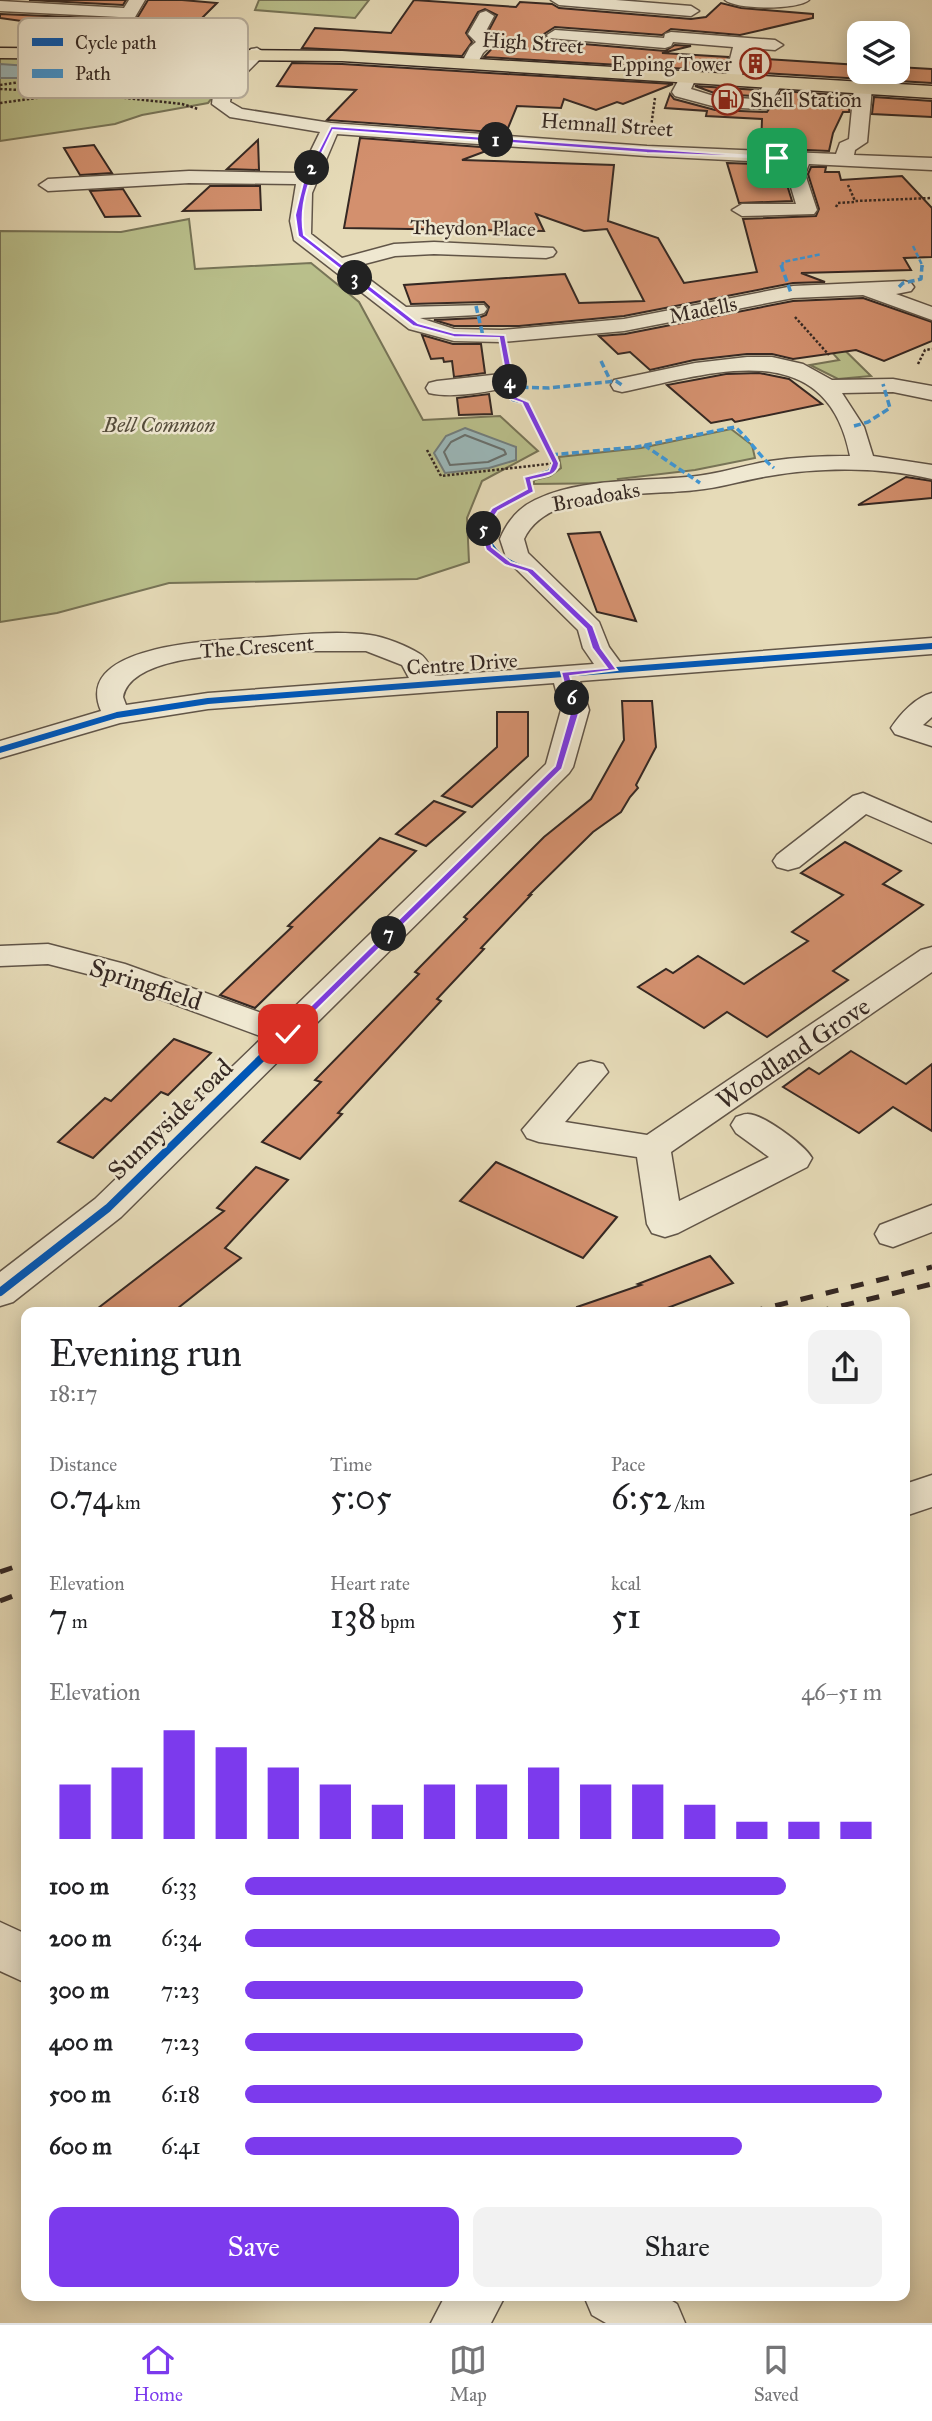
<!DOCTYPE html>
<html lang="en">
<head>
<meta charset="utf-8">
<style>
  :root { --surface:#fff; --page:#f2f2f2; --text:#202124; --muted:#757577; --line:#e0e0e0; --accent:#7c3aed }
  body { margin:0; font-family:"IM FELL Great Primer",serif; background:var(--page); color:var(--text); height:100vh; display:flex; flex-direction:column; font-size:26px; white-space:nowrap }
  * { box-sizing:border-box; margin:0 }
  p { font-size:23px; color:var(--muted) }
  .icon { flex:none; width:38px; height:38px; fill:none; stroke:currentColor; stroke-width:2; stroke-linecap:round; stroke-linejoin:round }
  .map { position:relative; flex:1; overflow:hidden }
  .drawer { position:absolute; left:21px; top:1307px; width:889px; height:994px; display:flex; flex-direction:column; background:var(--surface); border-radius:14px; box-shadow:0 4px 18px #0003 }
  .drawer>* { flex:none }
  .fabs { position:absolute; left:847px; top:21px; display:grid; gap:14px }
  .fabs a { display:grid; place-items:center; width:63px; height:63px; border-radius:14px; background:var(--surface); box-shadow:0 4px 18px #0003; font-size:35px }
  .pin { position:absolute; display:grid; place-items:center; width:60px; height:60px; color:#fff; margin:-30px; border-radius:14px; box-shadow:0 4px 10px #0006 }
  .km { position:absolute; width:35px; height:35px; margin:-18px; border-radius:50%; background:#222; color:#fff; font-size:19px; line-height:35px; text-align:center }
  .round { display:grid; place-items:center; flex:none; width:74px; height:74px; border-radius:14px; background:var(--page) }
  .summary { display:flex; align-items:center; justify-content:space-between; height:119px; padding:0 28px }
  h1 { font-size:38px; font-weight:600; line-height:52px }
  .metrics { display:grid; grid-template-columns:repeat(3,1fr); gap:10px; height:119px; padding:7px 28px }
  .metrics div { display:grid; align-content:center }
  .metrics b { font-size:35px; font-weight:600 }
  .metrics small { font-size:19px; font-weight:400 }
  .metrics p { font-size:19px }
  .chart { height:196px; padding:14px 28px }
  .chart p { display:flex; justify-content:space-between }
  .chart svg { width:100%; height:126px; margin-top:7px; stroke:var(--accent); stroke-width:6 }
  .button { display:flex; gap:14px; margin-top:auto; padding:14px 28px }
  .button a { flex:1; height:80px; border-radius:14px; background:var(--accent); color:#fff; font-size:28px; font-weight:600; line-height:80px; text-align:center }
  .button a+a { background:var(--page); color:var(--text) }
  ul { padding:0 28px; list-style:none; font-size:23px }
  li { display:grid; grid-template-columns:112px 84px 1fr; align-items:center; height:52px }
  li i { height:18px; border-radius:9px; background:var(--accent) }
  .dock { display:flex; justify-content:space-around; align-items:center; height:98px; border-top:2px solid var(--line); background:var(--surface); font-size:19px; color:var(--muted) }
  .dock a { display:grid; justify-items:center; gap:4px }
  .dock .selected { color:var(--accent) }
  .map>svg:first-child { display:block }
  .green { fill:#b9bf8b; stroke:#777457; stroke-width:2 }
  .water { fill:#9bb8ba; stroke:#727e7e; stroke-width:2 }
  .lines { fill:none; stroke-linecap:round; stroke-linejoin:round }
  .shore { stroke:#68706e; stroke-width:2 }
  .building { fill:#d3906e; stroke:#352823; stroke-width:2 }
  .minor-casing { stroke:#615548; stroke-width:3 }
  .major-casing { stroke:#352823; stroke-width:3 }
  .path { stroke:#352823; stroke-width:2.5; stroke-dasharray:2.5 2; stroke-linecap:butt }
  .minor { fill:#efe8d1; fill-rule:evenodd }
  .major { fill:#e6dbb8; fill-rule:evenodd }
  .rail { stroke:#352823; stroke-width:5; stroke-dasharray:13 13; stroke-linecap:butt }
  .quiet-far1 { stroke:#3e96d6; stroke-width:2.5; stroke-dasharray:5 2.5; stroke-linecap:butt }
  .quiet { stroke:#3e96d6; stroke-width:3.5; stroke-dasharray:7 3.5; stroke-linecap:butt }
  .cycleway-far2-casing { stroke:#efe8d1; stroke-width:7 }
  .cycleway-far1-casing { stroke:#efe8d1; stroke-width:10 }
  .cycleway-casing { stroke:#efe8d1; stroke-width:12 }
  .cycleway-far2 { stroke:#0057b8; stroke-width:4.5 }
  .cycleway-far1 { stroke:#0057b8; stroke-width:6 }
  .cycleway { stroke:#0057b8; stroke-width:8 }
  .route { fill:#7c3aed; stroke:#fff; stroke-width:2 }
  .labels { text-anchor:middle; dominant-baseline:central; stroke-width:5; stroke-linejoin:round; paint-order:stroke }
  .far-street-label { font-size:21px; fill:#352823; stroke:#efe8d1 }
  .far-poi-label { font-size:21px; fill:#352823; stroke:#efe8d1; text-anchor:end }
  .far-park-label { font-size:21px; font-style:italic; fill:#564e3d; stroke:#efe8d1 }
  .street-label { font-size:26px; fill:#352823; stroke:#efe8d1 }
  .key { fill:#efe8d1; stroke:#b7ae9d; stroke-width:2 }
  .key-label { font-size:19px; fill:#352823 }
</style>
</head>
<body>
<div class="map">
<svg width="932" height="2323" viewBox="0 0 932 2323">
  <rect width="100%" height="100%" fill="#e6dbb8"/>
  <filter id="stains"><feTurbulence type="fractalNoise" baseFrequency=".00286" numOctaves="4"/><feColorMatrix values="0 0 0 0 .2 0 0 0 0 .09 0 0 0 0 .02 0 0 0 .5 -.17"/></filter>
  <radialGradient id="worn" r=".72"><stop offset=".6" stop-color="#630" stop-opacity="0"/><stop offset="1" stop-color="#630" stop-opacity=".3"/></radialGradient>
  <g class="green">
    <polygon points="259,0 369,0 355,18 255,10"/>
    <polygon points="0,56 246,57 208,103 142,115 115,124 0,141"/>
    <polygon points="189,219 195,269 311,263 359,302 423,420 500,416 538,451 482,481 467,518 469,562 417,579 169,583 57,613 0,622 0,231 121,232"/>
    <polygon points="802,319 818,324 871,376 838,379 810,365 839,360"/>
    <polygon points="731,429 752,445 755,458 695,470 618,479 620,483 534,484 534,480 550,476 561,468 559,457 641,448"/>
  </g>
  <g class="water">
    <polygon points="0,64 44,67 32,78 0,78"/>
    <polygon points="465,428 516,447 516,460 489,468 445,473 434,453 446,436"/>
  </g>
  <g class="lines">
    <polygon class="shore" points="465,435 504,450 506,454 488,462 450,465 444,452 451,442"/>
  </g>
  <g class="building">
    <polygon points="29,0 126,0 123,5"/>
    <polygon points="148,0 182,0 217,3 181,39 166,37 162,40 127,35"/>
    <polygon points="414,0 516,7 520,2 552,4 559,8 691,19 706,17 721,3 741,8 813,14 813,18 740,35 671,29 662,35 555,27 544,34 549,41 665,51 675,45 691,46 662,53 728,57 724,71 484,57 498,42 488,32 497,15 485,9 478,12 466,33 472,42 462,56 302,48 315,28 391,33"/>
    <polygon points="0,14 115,19 107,33 0,18"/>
    <polygon points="749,58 859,65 859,72 898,72 898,67 932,69 932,83 745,72"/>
    <polygon points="292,63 342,64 673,84 623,104 617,102 596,110 564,99 561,108 517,106 506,133 327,120 356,90 277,86"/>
    <polygon points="695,86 758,90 754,96 717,94"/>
    <polygon points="781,91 851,96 849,112 843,112 833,133 829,151 761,148 762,119 706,116 707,111 665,108 670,94 674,99 715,110 767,112"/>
    <polygon points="874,97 932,101 932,117 872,114"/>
    <polygon points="360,138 494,148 462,160 614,165 608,221 658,238 684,283 757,272 743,219 816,216 819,209 808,174 811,167 826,167 825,172 839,172 841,180 902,176 932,208 932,257 904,258 911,270 801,273 825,282 793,283 624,316 519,326 454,326 434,320 478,318 486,315 489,307 484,302 411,304 404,285 565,274 579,303 644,301 607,229 584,231 536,214 544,231 344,228"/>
    <polygon points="258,140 259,170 227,169"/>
    <polygon points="94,145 112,173 80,175 64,148"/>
    <polygon points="727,163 787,165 784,175 792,201 739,203"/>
    <polygon points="210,186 260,186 261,210 183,211"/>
    <polygon points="123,189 140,216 105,217 90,191"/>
    <polygon points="863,298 932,322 932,341 884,361 856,350 793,359 772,354 747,354 694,360 650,370 630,352 618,354 599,336 625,334 793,301"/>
    <polygon points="422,335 453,344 481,344 485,373 454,377 452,361 444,362 443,358 431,359"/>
    <polygon points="759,373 789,379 822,404 735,422 732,419 711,423 667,385 726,374"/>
    <polygon points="489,394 492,414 459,415 457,398"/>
    <polygon points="906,477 932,481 932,498 858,505"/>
    <polygon points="600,532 636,621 597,612 568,534"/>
    <polygon points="622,701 652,701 656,747 636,785 638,788 630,797 621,812 593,832 529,895 531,895 481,948 484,949 437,999 441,1001 338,1113 342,1114 300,1159 262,1142 321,1082 315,1080 419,974 415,972 467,919 464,917 544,837 591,799 624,740"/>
    <polygon points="497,712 528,712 528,756 472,807 442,796 497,747"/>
    <polygon points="434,801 465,812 426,846 396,834"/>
    <polygon points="380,838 416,851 255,1008 220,995 292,927 288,926"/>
    <polygon points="845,842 901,871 883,884 923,905 833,971 848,980 767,1037 727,1012 704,1028 638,987 666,969 673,973 698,956 744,984 808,941 792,932 843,895 801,873"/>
    <polygon points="174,1039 211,1053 168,1095 161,1092 93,1158 58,1142 105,1098 111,1101"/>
    <polygon points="851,1051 906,1084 932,1064 932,1131 893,1107 859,1133 783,1087 809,1068 819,1074"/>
    <polygon points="496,1162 617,1217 583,1258 460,1201"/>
    <polygon points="256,1167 288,1180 225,1248 241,1258 173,1312 93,1312 224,1211 217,1208"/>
    <polygon points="710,1256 733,1283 657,1312 578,1312 577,1307 641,1285 638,1284"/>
  </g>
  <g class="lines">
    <defs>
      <g id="minor">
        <polygon points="129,0 145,0 114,53 106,58 98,53 119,17 0,11 0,1 124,8"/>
        <polygon points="551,0 616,0 691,6 699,11 691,16 559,5"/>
        <path d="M725 0H809C798 10 736 10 725 0Z"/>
        <polygon points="486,11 494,16 485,33 495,42 483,53 476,66 464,66 462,62 470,47 476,42 468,34 480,13"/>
        <polygon points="555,30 664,38 665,34 671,32 775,40 783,45 775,50 749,48 741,79 733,84 725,79 733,47 673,42 671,46 665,48 549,38 547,35"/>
        <path d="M257 48 265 53C253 69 233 80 230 102L242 109 331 123 647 146 836 154 840 143 849 139 854 88 863 83 869 84 872 88 867 142 855 150 854 155 932 158V170L809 164 805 174 817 210 814 214 742 216 732 210 742 204H796L787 174 790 163 647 156 337 134 312 193 311 234 342 258 394 244 434 242 553 248 556 252 553 256 546 258 434 254 395 256 353 267 406 307 484 305 487 309 484 313 477 315 420 318 454 329 502 330 624 319 793 286 904 281 911 283 914 287 911 291 896 294 932 307V320L863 295 793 298 624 331 502 342 454 341 409 329 294 240 290 221 296 184 189 183 48 191 39 185 48 179 189 171 300 173 320 132 230 117 212 104C214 81 236 65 251 49Z"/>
        <polygon points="689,71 697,76 691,89 717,97 755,99 768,78 774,77 783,82 767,109 716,107 675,96 672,92 683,72"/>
        <path d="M747 357H772L803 364 832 380 893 379 932 386V400L893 392 842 393 864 427 873 456 932 465V479C881 467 821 467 769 476 744 480 720 488 696 490 648 496 547 488 524 539L528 553 599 622 609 647 620 662 932 638V654L580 681 589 710 573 767 569 773 121 1217 13 1302 0 1306V1272L95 1199 263 1037 103 978 48 964 0 966V946L48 944 125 964 281 1020 546 764 561 710 554 683 208 709 120 723 0 758V741L101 711C72 644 214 641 251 638 289 636 332 630 370 635 385 637 407 646 420 654 427 658 431 669 435 676L594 664 583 648 578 630 507 560 500 539C507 522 518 508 535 500 583 477 645 482 697 476 722 473 746 465 770 461 797 457 823 456 850 456 826 332 709 374 622 392L614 390 611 385 614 380 695 363ZM295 651H366L402 665 409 678 208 693 126 705 123 697C132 650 256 654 295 651Z"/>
        <path d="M510 373 518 375 521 380 518 385C492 391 455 399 429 393L426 388 429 383 437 381Z"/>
        <path d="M932 693V717L923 725 932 728V746L895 734 891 728C900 714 916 697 932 693Z"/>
        <polygon points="863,793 932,823 932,843 866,814 799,867 788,870 777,867 773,861 777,855 853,796"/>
        <path d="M932 947V972L671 1152 679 1201 769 1157 736 1133 731 1125 736 1117C740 1116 743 1114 747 1114 762 1113 805 1145 812 1158L807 1167 678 1233 665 1237 652 1233 647 1224 637 1157 539 1142 527 1138 522 1130 579 1064 591 1061 603 1064 608 1072 565 1122 647 1135 921 950Z"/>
        <polygon points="932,1205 932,1232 893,1247 880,1243 875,1234 880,1225"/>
        <polygon points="932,1475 932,1507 905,1516 905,1484"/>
        <polygon points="0,1922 26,1934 26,1983 0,1971"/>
        <polygon points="445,2296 505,2296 491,2323 431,2323"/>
        <polygon points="584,2296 664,2296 677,2304 685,2323 606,2323 592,2315"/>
      </g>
      <polygon id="major" points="0,48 342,51 932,86 932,98 342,61 0,58"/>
    </defs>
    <use href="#minor" class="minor-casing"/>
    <use href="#major" class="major-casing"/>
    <g class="path">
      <polyline points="0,85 41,79"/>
      <polyline points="0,89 60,92"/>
      <polyline points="79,93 182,104 198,109"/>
      <polyline points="0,103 72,93 127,80"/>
      <polyline points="651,127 655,98"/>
      <polyline points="848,185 855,201 932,198"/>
      <polyline points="836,207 838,203 855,202"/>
      <polyline points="795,317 829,355"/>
      <polyline points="918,364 925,350 932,349"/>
      <polyline points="427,450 441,476 556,463"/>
    </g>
    <use href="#minor" class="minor"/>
    <use href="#major" class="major"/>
    <g class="rail">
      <polyline points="750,1312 932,1267"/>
      <polyline points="816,1312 932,1284"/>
      <polyline points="0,1572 26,1563"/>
      <polyline points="0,1601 26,1591"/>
    </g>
    <g class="quiet-far1">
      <polyline points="116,70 131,59 130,53"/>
      <polyline points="913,246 923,267"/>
      <polyline points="782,267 783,262 822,254"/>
    </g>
    <g class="quiet">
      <polyline points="781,265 791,293"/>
      <polyline points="899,287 903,283 921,279 922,265"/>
      <polyline points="476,306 483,336"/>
      <polyline points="601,361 611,382"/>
      <polyline points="511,387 549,388 616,381 622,385"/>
      <polyline points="854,426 868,422 890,408 883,384"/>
      <polyline points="644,445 700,483"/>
      <path d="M551 455 636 447 735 427C750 440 759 456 774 468"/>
    </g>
    <defs>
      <path id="cycleway-far2" d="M513 399 525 402 556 463 549 472 527 479 531 490 495 510 483 528C491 553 505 562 530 570"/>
      <g id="cycleway-far1">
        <polyline points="0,750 117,715 208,701 932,646"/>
        <polyline points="275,1044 559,767 575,710 565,674"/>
      </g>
      <polyline id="cycleway" points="0,1292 108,1208 277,1043"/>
    </defs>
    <use href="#cycleway-far2" class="cycleway-far2-casing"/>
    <use href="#cycleway-far1" class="cycleway-far1-casing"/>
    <use href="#cycleway" class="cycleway-casing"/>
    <use href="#cycleway-far2" class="cycleway-far2"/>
    <use href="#cycleway-far1" class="cycleway-far1"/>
    <use href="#cycleway" class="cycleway"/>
  </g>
  <path class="route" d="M331 126 780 158 647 153 333 130C317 164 297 197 304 235L418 323 454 333 505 335 517 397 529 402 559 463C558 477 543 477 531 480L534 492 498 511 487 528 492 547 511 562 533 569 593 626 601 648 617 670 570 676 580 710 562 769 288 1038 284 1037V1032L555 766 571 710 561 672 607 668 592 648 586 629 527 572 505 565 486 550 479 528 492 508 527 489 524 477 549 471 552 463 522 403 510 399 499 338 454 337 413 326 298 236 295 215 304 179Z"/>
  <defs>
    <symbol id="building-ring" viewBox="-11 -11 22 22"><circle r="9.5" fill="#efe8d1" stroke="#8f2418" stroke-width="1.5"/><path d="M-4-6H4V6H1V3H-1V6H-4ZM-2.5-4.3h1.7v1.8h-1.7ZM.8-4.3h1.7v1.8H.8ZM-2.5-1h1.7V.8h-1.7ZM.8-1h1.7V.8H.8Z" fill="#8f2418"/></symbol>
    <symbol id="fuel-ring" viewBox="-11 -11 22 22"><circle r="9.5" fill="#efe8d1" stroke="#8f2418" stroke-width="1.5"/><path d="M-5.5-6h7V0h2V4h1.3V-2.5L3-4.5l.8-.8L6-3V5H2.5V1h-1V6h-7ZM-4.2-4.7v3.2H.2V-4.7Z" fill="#8f2418"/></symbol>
  </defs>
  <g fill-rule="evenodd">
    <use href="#building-ring" x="738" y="46" width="35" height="35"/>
    <use href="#fuel-ring" x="710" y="82" width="35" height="35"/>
  </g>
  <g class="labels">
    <g class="far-street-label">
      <text transform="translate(533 43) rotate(4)">High Street</text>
      <text transform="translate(607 125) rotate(4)">Hemnall Street</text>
      <text transform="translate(473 228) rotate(1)">Theydon Place</text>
      <text transform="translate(703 310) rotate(-11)">Madells</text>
      <text transform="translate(596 497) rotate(-10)">Broadoaks</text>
      <text transform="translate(257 647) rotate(-4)">The Crescent</text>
      <text transform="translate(462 664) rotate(-4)">Centre Drive</text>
    </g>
    <g class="far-poi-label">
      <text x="732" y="64">Epping Tower</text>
      <text x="750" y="100" text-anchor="start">Shell Station</text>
    </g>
    <g class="far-park-label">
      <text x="159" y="425">Bell Common</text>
    </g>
    <g class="street-label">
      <text transform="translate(146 984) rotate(18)">Springfield</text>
      <text transform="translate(793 1053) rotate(-34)">Woodland Grove</text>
      <text transform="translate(170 1119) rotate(-44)">Sunnyside road</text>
    </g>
  </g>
  <rect x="18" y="18" width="230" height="80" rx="10" class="key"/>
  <rect x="32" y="38" width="31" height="8" fill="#0057b8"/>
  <rect x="32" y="69" width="31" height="9" fill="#3e96d6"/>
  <g class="key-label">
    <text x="75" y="49">Cycle path</text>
    <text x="75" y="80">Path</text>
  </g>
  <rect width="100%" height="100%" filter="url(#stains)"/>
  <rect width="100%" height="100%" fill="url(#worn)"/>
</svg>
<div class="fabs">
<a><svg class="icon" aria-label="layers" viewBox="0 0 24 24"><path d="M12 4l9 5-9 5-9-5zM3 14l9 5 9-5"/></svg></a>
</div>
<div class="pin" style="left:777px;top:158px;background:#1e9e55"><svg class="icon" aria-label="arrive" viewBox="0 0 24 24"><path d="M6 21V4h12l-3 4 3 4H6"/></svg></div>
<div class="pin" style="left:288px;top:1034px;background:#d93025"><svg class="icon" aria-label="check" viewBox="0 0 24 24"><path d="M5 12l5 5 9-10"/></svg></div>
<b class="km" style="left:496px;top:140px">1</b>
<b class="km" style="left:312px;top:168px">2</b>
<b class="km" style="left:355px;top:278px">3</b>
<b class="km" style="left:510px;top:382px">4</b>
<b class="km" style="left:484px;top:529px">5</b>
<b class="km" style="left:572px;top:698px">6</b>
<b class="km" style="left:389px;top:934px">7</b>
<section class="drawer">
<div class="summary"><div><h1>Evening run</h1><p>18:17</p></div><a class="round"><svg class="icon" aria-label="share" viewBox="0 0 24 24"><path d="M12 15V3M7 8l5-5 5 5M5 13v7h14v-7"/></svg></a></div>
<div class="metrics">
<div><p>Distance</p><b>0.74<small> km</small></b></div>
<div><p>Time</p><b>5:05</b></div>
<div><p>Pace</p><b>6:52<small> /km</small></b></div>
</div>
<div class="metrics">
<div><p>Elevation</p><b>7<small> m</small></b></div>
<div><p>Heart rate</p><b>138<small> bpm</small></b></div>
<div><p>kcal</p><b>51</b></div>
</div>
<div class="chart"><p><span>Elevation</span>46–51 m</p>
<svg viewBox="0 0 160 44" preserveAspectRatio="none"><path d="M5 44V25M15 44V19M25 44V6M35 44V12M45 44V19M55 44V25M65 44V32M75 44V25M85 44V25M95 44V19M105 44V25M115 44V25M125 44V32M135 44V38M145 44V38M155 44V38"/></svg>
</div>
<ul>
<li><b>100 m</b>6:33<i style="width:85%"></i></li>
<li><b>200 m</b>6:34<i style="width:84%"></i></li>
<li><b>300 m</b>7:23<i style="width:53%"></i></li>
<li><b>400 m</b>7:23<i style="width:53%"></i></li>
<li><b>500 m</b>6:18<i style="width:100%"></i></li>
<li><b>600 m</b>6:41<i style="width:78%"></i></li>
</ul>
<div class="button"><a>Save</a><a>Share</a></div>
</section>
</div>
<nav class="dock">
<a class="selected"><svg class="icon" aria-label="home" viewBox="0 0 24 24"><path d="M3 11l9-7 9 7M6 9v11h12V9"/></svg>Home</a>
<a><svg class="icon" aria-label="map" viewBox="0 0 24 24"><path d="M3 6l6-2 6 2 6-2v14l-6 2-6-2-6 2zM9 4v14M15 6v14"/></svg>Map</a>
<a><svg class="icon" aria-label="saved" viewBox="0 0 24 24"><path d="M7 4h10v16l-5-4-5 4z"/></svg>Saved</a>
</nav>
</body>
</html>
